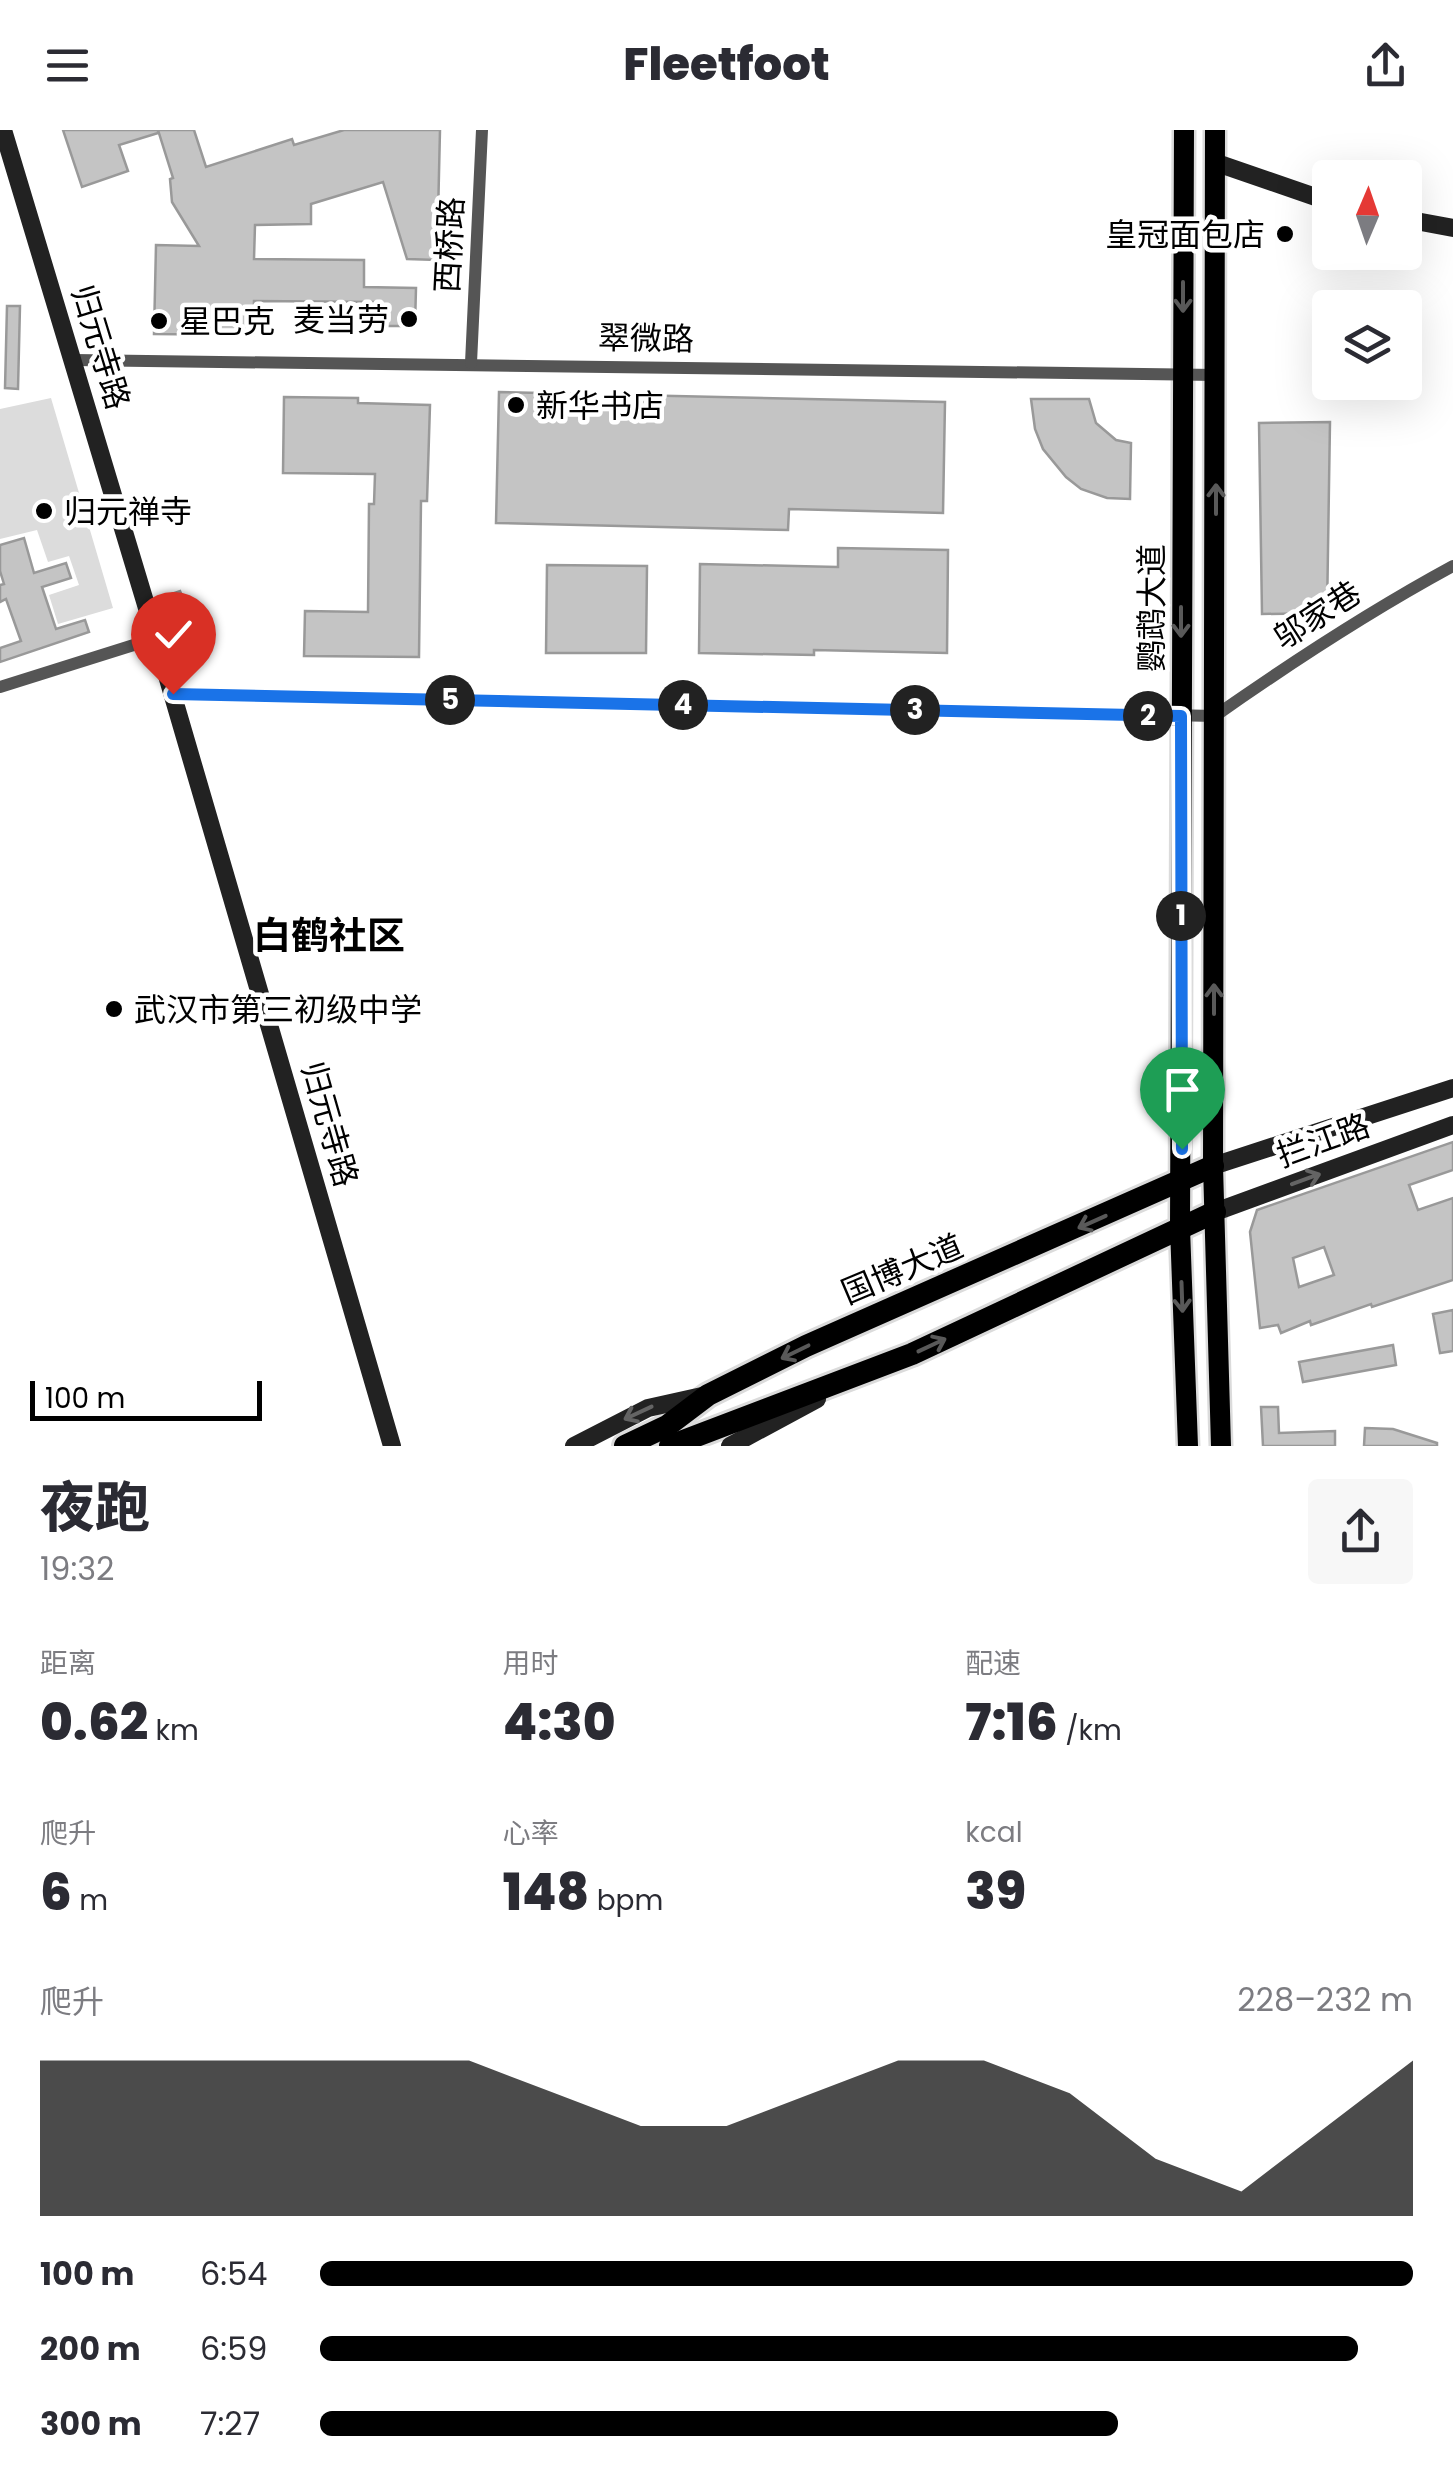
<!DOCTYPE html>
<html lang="zh">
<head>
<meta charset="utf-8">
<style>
  :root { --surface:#fff; --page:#f7f7f7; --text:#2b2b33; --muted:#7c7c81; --accent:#000 }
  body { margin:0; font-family:Poppins,"Noto Sans SC",sans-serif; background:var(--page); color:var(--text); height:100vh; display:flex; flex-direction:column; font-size:38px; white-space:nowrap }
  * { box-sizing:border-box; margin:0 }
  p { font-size:32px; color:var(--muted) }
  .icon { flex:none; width:55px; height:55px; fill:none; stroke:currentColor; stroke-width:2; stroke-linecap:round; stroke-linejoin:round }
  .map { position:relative; height:1316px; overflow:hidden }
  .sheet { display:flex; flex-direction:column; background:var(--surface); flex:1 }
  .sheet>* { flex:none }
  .needle { width:65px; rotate:2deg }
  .tools { position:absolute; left:1312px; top:30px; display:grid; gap:20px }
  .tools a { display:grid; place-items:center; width:110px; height:110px; border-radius:10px; background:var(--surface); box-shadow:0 10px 40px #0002; font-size:50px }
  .scale { position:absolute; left:30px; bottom:25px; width:232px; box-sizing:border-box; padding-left:10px; border:5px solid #000; border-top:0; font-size:28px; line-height:35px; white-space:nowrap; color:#000; -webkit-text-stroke:8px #fff; paint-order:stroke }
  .pin { position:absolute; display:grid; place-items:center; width:85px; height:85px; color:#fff; margin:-102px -42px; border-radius:50% 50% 50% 0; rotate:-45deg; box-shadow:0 0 10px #0007 }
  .pin .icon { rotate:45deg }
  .km { position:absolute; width:50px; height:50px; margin:-25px; border-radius:50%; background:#222; color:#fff; font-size:28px; line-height:50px; text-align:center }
  .round { display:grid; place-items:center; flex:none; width:105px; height:105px; border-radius:10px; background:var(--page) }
  .overview { display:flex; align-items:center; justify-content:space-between; height:170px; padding:0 40px }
  h1 { font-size:55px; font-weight:800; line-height:75px }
  .stats { display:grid; grid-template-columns:repeat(3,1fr); gap:15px; height:170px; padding:10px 40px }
  .stats div { display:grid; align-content:center }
  .stats b { font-size:50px; font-weight:800 }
  .stats small { font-size:28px; font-weight:400 }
  .stats p { font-size:28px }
  .chart { height:280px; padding:20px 40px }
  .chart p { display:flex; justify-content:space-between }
  .chart svg { width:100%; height:180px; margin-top:10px; fill:var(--accent); opacity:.7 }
  ul { padding:0 40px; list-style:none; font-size:32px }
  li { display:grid; grid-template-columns:160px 120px 1fr; align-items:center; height:75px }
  li i { height:25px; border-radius:12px; background:var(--accent) }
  header { display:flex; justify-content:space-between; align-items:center; height:130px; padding:0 40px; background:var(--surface); font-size:45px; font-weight:800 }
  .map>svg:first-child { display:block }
  .green { fill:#dcdcdc }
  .building { fill:#c4c4c4; stroke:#999; stroke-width:2.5; fill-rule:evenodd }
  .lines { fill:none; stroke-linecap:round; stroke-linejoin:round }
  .primary-casing { stroke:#dbdbdb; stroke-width:25 }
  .highway-casing { stroke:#dbdbdb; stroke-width:28 }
  .street { stroke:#555; stroke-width:12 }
  .secondary { stroke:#222; stroke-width:18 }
  .primary { stroke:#000; stroke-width:20 }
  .highway { stroke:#000; stroke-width:22 }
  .oneway { stroke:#595959 }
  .oneway2 { stroke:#646464 }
  .route-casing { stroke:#fff; stroke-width:20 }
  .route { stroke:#1a73e8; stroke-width:12 }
  .poi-dot { fill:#000; stroke:#fff; stroke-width:4 }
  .labels { text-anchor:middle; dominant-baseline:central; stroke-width:9; stroke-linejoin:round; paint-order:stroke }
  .poi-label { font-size:32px; fill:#000; stroke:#fff; text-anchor:start }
  .street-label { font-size:32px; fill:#000; stroke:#fff }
  .quarter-label { font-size:38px; font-weight:bold; fill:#000; stroke:#fff }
</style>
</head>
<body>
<header><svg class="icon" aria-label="menu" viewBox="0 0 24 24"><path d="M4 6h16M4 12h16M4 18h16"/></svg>Fleetfoot<svg class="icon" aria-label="share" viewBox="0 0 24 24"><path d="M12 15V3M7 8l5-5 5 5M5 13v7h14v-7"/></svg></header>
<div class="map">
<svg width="1453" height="1316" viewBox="0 0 1453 1316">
  <rect width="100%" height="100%" fill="#fff"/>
  <polygon class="green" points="51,268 113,478 58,494 49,465 79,455 69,426 48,432 37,400 0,409 0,279"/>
  <g class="building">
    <polygon points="63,0 158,0 158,3 119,15 128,41 82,57"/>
    <polygon points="158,0 194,0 206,37 292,9 294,15 344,0 440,0 437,130 407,129 383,52 311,74 311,94 255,95 254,129 364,130 364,157 416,158 415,196 379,196 379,172 254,171 253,205 154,204 156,115 199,116 172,72 170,49 173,48"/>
    <polygon points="7,176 20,176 18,259 5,258"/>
    <polygon points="499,262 945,272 943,383 789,379 788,400 496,393"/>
    <polygon points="284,267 358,268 358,273 430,275 427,371 421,371 419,527 304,526 305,481 368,482 369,374 374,374 375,344 283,343"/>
    <polygon points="1031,269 1089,269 1096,293 1116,310 1131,313 1130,369 1107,368 1081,359 1066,347 1043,319 1035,299"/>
    <polygon points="1330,292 1327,483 1262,484 1259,293"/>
    <polygon points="24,408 34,443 66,433 71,448 42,457 56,499 85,490 89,502 0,532 0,518 21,511 6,469 0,472 0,455 4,454 0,441 0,415"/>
    <polygon points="838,418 948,420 947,523 814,520 814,525 699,523 700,434 838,437"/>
    <polygon points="547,435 647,436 646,523 546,523"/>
    <polygon points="180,461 196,503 170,512 157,469"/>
    <path d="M1453 1012V1040L1409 1055 1418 1080 1453 1068V1150L1372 1177 1371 1174 1311 1195 1310 1191 1281 1203 1278 1195 1260 1198 1250 1102 1257 1080ZM1324 1117 1334 1145 1299 1157 1293 1128Z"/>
    <polygon points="1453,1180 1453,1221 1440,1223 1433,1184"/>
    <polygon points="1393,1215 1396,1235 1303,1252 1299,1232"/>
    <polygon points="1261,1277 1278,1277 1279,1303 1335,1301 1335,1316 1263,1316"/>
    <polygon points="1365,1298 1393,1299 1437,1313 1437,1316 1364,1316"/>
  </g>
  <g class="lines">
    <defs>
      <g id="primary">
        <polyline points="1184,0 1180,1098 1188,1316"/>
        <polyline points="1215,0 1213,1036 1221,1316"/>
      </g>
      <g id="highway">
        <polyline points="625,1316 667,1296 708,1265 806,1216 1213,1036"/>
        <polyline points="670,1316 912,1224 1215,1082"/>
      </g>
    </defs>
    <use href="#primary" class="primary-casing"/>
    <use href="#highway" class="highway-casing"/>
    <g class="street">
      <polyline points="74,230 1216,245"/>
      <polyline points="471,233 482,0"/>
      <polyline points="0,557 156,508"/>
      <path d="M173 564 1215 586C1292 532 1370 481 1453 436"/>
    </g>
    <g class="secondary">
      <polyline points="3,0 156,508 392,1316"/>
      <polyline points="1214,32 1330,72"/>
      <polyline points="1405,89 1453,98"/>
      <polyline points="1213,1036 1453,958"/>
      <polyline points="1215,1082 1453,995"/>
      <polyline points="574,1316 648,1278 702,1266"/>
      <polyline points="730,1316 817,1269"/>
    </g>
    <use href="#primary" class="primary"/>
    <use href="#highway" class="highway"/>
  </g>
  <defs><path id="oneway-shaft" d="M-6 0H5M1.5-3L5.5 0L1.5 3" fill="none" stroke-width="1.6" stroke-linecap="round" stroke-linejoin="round" transform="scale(2.5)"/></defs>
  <g class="oneway">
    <use href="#oneway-shaft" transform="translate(1183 167) rotate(90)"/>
    <use href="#oneway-shaft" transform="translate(1216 369) rotate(-90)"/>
    <use href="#oneway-shaft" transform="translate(1181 492) rotate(90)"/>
    <use href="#oneway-shaft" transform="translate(1214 869) rotate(-90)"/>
    <use href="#oneway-shaft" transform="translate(1092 1092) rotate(156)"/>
    <use href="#oneway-shaft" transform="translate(1182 1167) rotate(88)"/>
    <use href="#oneway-shaft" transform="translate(932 1215) rotate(-25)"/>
    <use href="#oneway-shaft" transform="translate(795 1222) rotate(154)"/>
  </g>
  <g class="oneway2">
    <use href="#oneway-shaft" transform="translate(1306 1049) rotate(-20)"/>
    <use href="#oneway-shaft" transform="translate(638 1283) rotate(155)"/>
  </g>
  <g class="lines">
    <defs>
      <polyline id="route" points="173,564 1181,586 1182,1019"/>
    </defs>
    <use href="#route" class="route-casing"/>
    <use href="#route" class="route"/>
  </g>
  <g class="poi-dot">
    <circle cx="1285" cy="104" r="10"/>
    <circle cx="409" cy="189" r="10"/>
    <circle cx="159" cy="191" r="10"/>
    <circle cx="516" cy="275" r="10"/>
    <circle cx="44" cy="381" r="10"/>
    <circle cx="114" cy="879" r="10"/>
  </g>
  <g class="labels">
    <g class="poi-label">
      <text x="1265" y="104" text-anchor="end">皇冠面包店</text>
      <text x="389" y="189" text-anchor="end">麦当劳</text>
      <text x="179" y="191">星巴克</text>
      <text x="536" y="275">新华书店</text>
      <text x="64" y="381">归元禅寺</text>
      <text x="134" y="879">武汉市第三初级中学</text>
    </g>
    <g class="street-label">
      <text transform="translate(449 115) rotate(-87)">西桥路</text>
      <text transform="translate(646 208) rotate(1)">翠微路</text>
      <text transform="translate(101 217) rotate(73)">归元寺路</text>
      <text transform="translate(1151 478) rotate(-90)">鹦鹉大道</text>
      <text transform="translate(1317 485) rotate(-33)">邬家巷</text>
      <text transform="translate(330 994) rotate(74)">归元寺路</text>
      <text transform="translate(1323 1010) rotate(-20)">拦江路</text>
      <text transform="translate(902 1139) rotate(-23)">国博大道</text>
    </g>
    <g class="quarter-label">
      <text x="329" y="805">白鹤社区</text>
    </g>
  </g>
</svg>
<div class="tools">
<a><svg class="needle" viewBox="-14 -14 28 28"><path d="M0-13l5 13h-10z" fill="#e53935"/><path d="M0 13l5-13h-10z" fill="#7c7c81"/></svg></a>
<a><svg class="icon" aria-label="layers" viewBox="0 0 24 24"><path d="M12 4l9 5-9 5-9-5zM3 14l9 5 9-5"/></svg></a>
</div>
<div class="scale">100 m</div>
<div class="pin" style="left:1182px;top:1019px;background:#1e9e55"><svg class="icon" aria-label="arrive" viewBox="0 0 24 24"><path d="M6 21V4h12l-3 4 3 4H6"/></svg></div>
<div class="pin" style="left:173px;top:564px;background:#d93025"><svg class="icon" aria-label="check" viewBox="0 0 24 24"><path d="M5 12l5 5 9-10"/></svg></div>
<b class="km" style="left:1181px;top:786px">1</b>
<b class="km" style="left:1148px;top:586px">2</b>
<b class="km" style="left:915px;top:580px">3</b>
<b class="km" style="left:683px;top:575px">4</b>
<b class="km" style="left:450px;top:570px">5</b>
</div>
<section class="sheet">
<div class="overview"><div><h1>夜跑</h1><p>19:32</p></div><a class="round"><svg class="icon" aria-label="share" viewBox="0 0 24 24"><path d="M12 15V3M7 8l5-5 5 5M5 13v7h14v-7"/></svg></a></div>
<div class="stats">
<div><p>距离</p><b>0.62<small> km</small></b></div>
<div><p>用时</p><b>4:30</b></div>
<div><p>配速</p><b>7:16<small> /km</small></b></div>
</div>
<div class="stats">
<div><p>爬升</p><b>6<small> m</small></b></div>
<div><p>心率</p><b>148<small> bpm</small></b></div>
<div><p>kcal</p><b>39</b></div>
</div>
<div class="chart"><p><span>爬升</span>228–232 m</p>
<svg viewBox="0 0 160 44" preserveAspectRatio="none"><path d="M0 44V6L10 6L20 6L30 6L40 6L50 6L60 14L70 22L80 22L90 14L100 6L110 6L120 14L130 30L140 38L150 22L160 6V44z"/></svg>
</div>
<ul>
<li><b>100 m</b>6:54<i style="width:100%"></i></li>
<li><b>200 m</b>6:59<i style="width:95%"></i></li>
<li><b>300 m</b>7:27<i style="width:73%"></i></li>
</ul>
</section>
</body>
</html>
